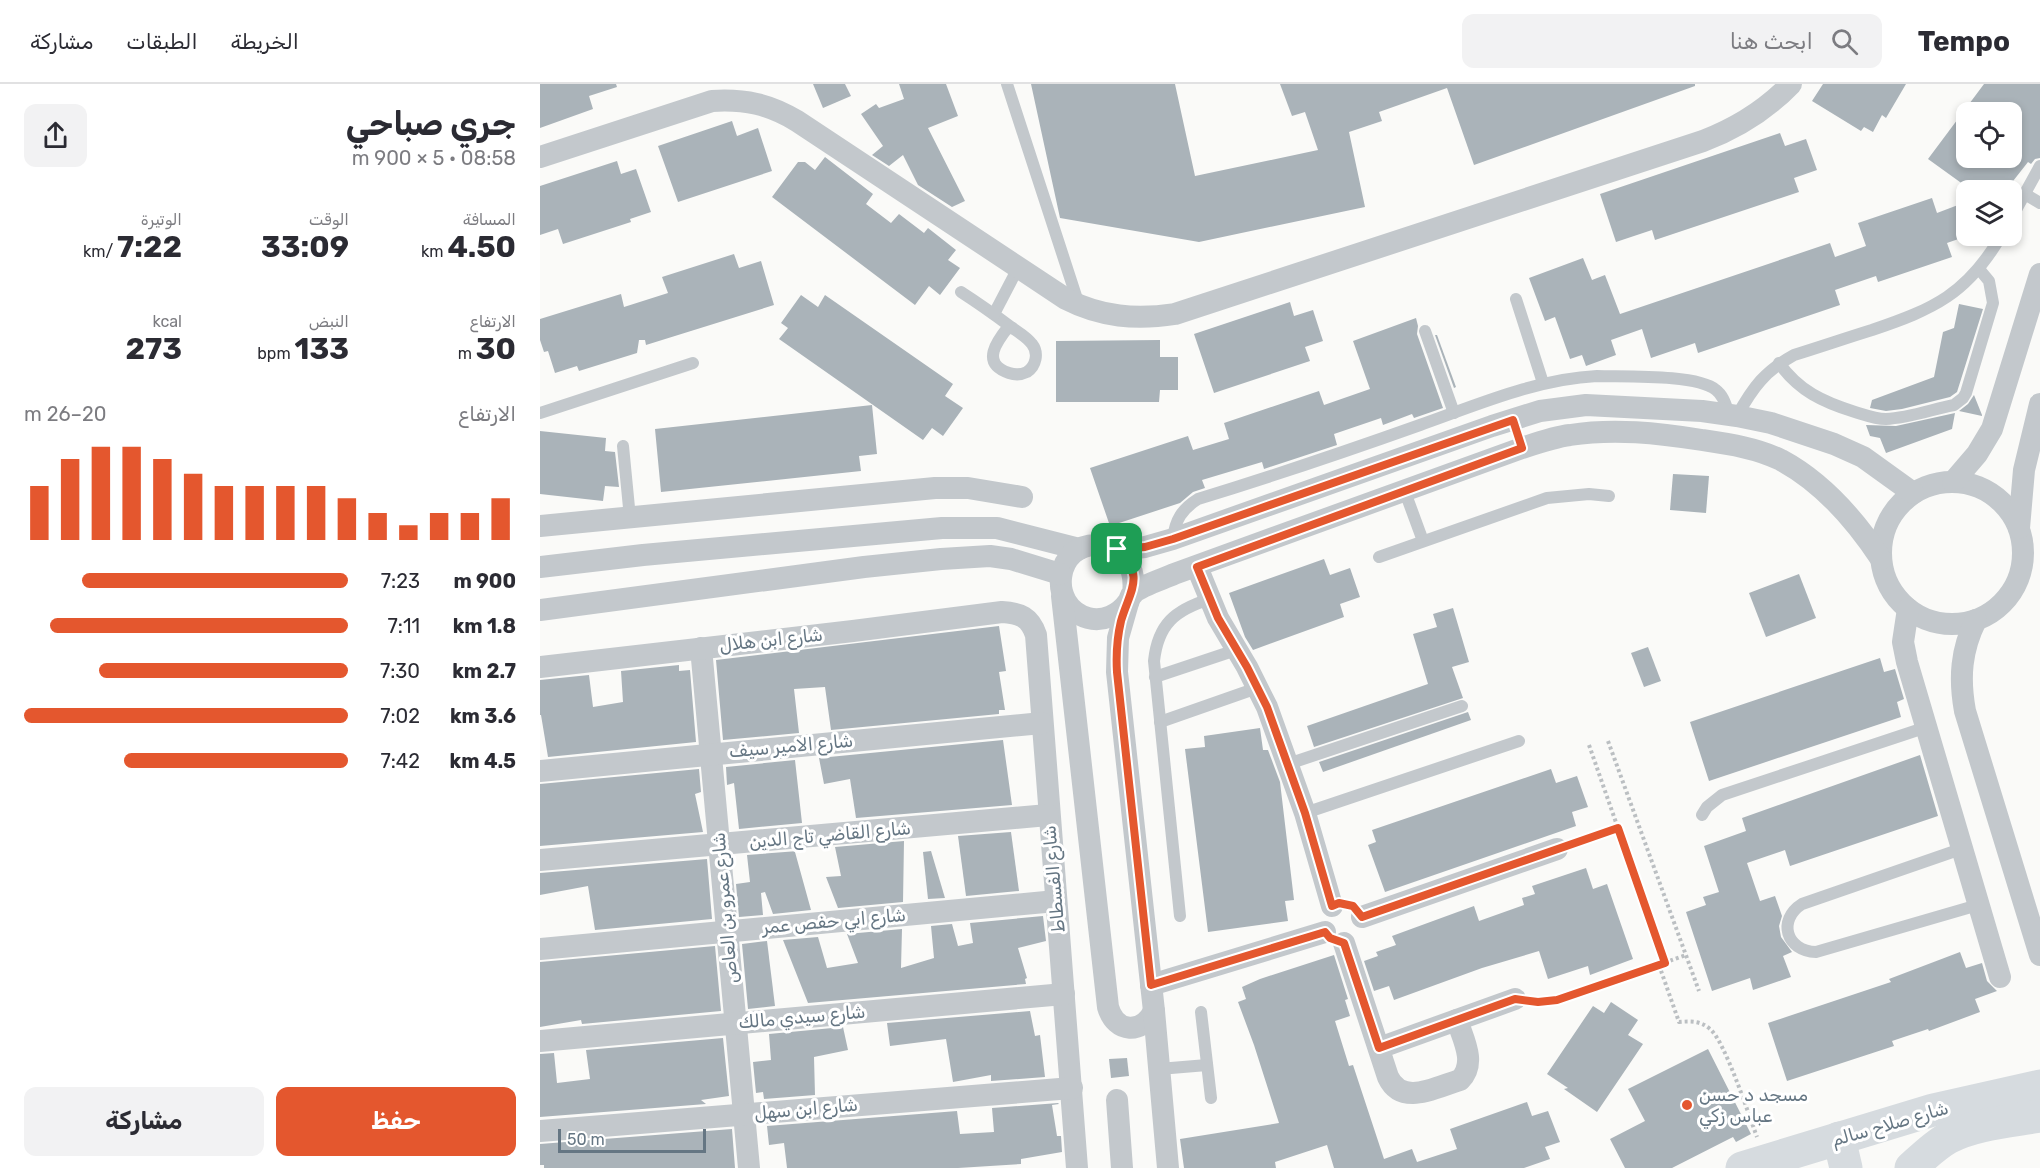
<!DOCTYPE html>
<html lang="ar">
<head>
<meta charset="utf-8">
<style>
  :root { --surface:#fff; --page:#f2f2f3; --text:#2b2b33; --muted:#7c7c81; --line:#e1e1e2; --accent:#e4572e }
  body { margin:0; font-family:Rubik,"Noto Naskh Arabic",sans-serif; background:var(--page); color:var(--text); direction:rtl; height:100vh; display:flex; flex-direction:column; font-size:22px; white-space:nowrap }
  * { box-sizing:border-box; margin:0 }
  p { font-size:20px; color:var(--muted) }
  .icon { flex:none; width:33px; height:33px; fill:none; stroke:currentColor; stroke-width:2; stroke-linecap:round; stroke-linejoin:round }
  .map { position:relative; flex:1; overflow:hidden; direction:ltr }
  .drawer { display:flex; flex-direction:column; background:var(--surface); width:540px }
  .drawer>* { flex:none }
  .tools { position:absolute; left:1416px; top:18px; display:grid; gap:12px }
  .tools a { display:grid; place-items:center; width:66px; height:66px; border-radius:12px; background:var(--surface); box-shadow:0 3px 9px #0003; font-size:30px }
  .scale { position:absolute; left:18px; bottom:15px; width:148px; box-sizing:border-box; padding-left:6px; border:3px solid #657683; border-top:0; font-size:16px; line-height:21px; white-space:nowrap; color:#657683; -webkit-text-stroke:4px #fff; paint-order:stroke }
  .pin { position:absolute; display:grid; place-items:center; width:51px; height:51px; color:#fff; margin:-26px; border-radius:12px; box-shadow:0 3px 9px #0006 }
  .round { display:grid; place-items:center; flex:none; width:63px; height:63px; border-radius:12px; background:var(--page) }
  .headline { display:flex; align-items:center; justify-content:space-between; height:102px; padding:0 24px }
  h1 { font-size:33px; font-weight:700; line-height:45px }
  .figures { display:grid; grid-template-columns:repeat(3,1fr); gap:9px; height:102px; padding:6px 24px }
  .figures div { display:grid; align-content:center }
  .figures b { font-size:30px; font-weight:700 }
  .figures small { font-size:16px; font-weight:400 }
  .figures p { font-size:16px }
  .chart { height:168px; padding:12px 24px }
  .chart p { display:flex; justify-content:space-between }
  .chart svg { width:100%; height:108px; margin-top:6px; stroke:var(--accent); stroke-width:6 }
  .button { display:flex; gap:12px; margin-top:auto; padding:12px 24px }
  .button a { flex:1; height:69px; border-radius:12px; background:var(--accent); color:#fff; font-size:24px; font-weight:700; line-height:69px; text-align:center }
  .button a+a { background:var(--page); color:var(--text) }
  ul { padding:0 24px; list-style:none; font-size:20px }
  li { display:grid; grid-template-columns:96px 72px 1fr; align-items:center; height:45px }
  li i { height:15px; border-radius:8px; background:var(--accent) }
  header { display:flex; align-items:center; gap:36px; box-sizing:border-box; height:84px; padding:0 30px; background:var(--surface); border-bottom:2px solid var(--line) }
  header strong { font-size:28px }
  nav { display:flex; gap:33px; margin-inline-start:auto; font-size:21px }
  .search { width:420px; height:54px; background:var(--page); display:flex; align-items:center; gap:15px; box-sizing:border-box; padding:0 21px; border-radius:12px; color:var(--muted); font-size:22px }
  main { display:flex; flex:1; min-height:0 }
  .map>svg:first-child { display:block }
  .building { fill:#aab3b9; fill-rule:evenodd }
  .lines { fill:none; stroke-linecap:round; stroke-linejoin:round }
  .path { stroke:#bbbfc2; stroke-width:4; stroke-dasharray:3 3; stroke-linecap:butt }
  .lane { stroke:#c3c8cc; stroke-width:12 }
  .street { stroke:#c3c8cc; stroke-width:22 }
  .highway { stroke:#d6dbdf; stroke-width:33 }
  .route-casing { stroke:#fff; stroke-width:12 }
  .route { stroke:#e4572e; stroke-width:8 }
  .poi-dot { fill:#e4572e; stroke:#fff; stroke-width:2 }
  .labels { text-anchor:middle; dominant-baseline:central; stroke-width:6; stroke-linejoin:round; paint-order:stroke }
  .street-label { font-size:18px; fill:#657683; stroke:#fff }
  .poi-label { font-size:18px; fill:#657683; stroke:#fff; text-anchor:start }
</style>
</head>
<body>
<header>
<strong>Tempo</strong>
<div class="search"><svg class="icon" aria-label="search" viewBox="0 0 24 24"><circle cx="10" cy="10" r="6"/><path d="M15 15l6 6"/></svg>ابحث هنا</div>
<nav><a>الخريطة</a><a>الطبقات</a><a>مشاركة</a></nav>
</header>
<main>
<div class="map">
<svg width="1500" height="1084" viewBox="0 0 1500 1084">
  <rect width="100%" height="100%" fill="#fafaf8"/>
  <g class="building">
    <polygon points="0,0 76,0 77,3 49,12 53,25 0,44"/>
    <polygon points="273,0 305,0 311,12 283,24"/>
    <polygon points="359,0 406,0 418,32 388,44 425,117 412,123 378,101 363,71 349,82 332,71 343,62 321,30 336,20 339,24 364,15"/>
    <polygon points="491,0 635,0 655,92 778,66 765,28 752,32 740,0 1155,0 1155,2 934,81 907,4 839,28 842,37 809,48 825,123 659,158 520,134"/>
    <polygon points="1283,0 1366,0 1346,34 1342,31 1333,48 1324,43 1321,47 1272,17"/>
    <path d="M1444 0H1500V74L1495 75 1491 80 1488 78 1466 106H1431L1388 75ZM1426 28H1472V74H1426Z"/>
    <polygon points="192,37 197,52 218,44 232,87 138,118 118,62"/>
    <polygon points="1240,49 1245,62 1266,55 1277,86 1254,94 1259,108 1115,156 1112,146 1076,158 1060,110"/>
    <polygon points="285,73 333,110 326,120 351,139 359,130 384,149 388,144 416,166 408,176 420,184 400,211 389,202 375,221 232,113 258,78 265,78 275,86"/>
    <polygon points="77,77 81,90 96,85 111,128 90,135 91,138 23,160 18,145 0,151 0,102"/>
    <polygon points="1392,114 1397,129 1418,121 1426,147 1427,152 1407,159 1412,173 1338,198 1336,192 1295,206 1300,221 1158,269 1155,259 1111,274 1102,245 1071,256 1076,271 1046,282 1042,271 1030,275 1015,233 1005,237 989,194 1043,174 1052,196 1065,191 1080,230 1290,159 1295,173 1326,162 1318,139"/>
    <polygon points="194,170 199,184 221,177 234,221 106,261 105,256 99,256 97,269 39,287 37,282 15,289 8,267 4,268 0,256 0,235 81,210 84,223 128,209 122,193"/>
    <polygon points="261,211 278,223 285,211 413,300 405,312 423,324 403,352 392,344 383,356 239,255 248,244 241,239"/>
    <polygon points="750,218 754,232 773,226 783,257 765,263 770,277 674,309 654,250"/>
    <polygon points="1419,220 1443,225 1417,308 1410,313 1362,325 1346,327 1330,324 1332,316 1394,293 1403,248 1414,244"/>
    <polygon points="876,234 878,242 877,250 903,324 874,334 872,330 843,341 841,334 794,350 797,361 724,385 722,378 662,396 665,404 653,408 640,419 570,442 550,384 648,352 653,366 689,355 684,339 779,307 784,321 830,305 813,257"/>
    <polygon points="895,251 897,251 916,303 914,304"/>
    <polygon points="620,256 620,273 638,273 638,306 620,306 619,318 516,318 516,257"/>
    <polygon points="1434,311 1442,331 1442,332 1419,327 1428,320"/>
    <polygon points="332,321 337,370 319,372 321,387 121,408 115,345"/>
    <polygon points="1415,329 1412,345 1346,369 1340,354 1330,352 1326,341 1356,342"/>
    <polygon points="0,347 66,354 65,367 75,368 79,403 65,402 63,417 0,410"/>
    <polygon points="1133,390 1169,392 1166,429 1130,426"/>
    <polygon points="784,475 790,491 810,484 820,513 800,520 804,533 713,566 705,553 689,509"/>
    <polygon points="1259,490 1276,534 1226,553 1209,509"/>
    <polygon points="913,524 929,578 912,583 923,614 774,663 767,642 888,600 873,550 897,543 893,530"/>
    <polygon points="459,542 466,587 459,588 465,626 459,626 459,630 291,646 285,603 254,605 259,649 183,656 176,576"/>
    <polygon points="1108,563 1121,597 1104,603 1091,569"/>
    <polygon points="1340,574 1344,588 1355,585 1364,615 1357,618 1361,633 1169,697 1150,638"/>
    <polygon points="139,581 139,587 150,586 156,658 8,673 1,631 0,631 0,596 49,591 53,623 83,618 81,587"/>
    <polygon points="928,628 931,636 783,688 779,678"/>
    <polygon points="720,644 723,666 728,666 740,698 754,816 745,817 748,837 668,848 645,665 665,663 664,652"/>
    <polygon points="463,656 472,721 316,734 310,695 284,700 279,674"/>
    <polygon points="1380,671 1398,732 1250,782 1245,766 1207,779 1220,817 1235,812 1242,832 1239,842 1241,853 1252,868 1243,872 1251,893 1213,906 1210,894 1172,907 1146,828 1166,821 1163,813 1179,808 1164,762 1206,747 1202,734"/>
    <polygon points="255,676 262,739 199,745 194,699 187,701 186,683"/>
    <polygon points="159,685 161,708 155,710 163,748 0,762 0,700"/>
    <polygon points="1011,685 1016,699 1037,692 1048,723 1032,728 1036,742 845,808 828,761 836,758 832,746"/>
    <polygon points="471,748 479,807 426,812 418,752"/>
    <polygon points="364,757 363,818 298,824 286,793 301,792 295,763"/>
    <polygon points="258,767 255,768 271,826 233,830 225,808 221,809 223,831 199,833 196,800 210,798 207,771"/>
    <polygon points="391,767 405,814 388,815 383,768"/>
    <polygon points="167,775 172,835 55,846 48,802 0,811 0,789"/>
    <polygon points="1046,784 1053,805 1067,800 1093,875 1050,891 1048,882 1008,895 999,867 942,884 854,916 849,902 834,907 824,877 838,872 836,868 856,861 852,852 934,822 939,837 984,821 982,814 995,810 992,802"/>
    <polygon points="503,832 506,857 478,864 487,894 485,895 486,900 268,919 243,856 278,853 287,884 318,879 307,850 362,845 361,884 394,874 391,842 412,840 418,862 433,859 430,839"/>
    <polygon points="227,857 235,922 208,925 202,860"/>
    <polygon points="175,862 181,927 42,940 41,936 0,943 0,878"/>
    <polygon points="1420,868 1426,884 1442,879 1447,897 1457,907 1435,915 1440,928 1389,947 1388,945 1352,957 1354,962 1247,997 1228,939 1351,898 1349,895"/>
    <polygon points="794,871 808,915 805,916 810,932 795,937 809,982 813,981 844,1075 872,1065 877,1078 917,1065 910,1045 987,1018 992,1032 1008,1027 1020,1058 1005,1063 1010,1075 984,1084 794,1084 787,1061 735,1078 736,1084 644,1084 640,1055 739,1039 714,961 698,918 706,915 702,903 720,895"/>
    <polygon points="1071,918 1098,936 1088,951 1103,960 1057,1028 1024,1005 1028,1004 1007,990 1053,922 1064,929"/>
    <polygon points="490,927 495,952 500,951 505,993 451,997 451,991 413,998 406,955 350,962 347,939"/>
    <polygon points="303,943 308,966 274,973 275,1011 224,1015 223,1008 216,1009 213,978 231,976 229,950"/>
    <polygon points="183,954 189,1012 161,1016 166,1020 0,1033 0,970 14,969 17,999 50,995 46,966"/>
    <polygon points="1168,965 1211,1050 1196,1058 1193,1053 1132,1084 1085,1084 1070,1055 1105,1037 1088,1005"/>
    <polygon points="587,974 589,992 571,994 569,975"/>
    <polygon points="518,1019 519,1020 512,1021 517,1052 521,1052 522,1068 481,1075 481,1080 418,1084 247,1084 244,1059 229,1061 227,1042 417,1027 420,1050 454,1048 452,1024"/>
    <polygon points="192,1045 195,1084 4,1084 4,1081 0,1081 0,1060"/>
  </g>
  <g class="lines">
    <g class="path">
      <polyline points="1068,657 1159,907"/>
      <polyline points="1049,661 1125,879"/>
      <polyline points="1034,759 1078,744"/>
      <path d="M1119 881 1139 938C1151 937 1161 937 1170 945 1185 957 1209 1032 1217 1053"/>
      <polyline points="993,917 1005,918 1028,913 1146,871"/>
    </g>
    <g class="lane">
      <polyline points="467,0 539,221"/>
      <polyline points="1485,110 1500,119"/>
      <polyline points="1472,133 1500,82"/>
      <path d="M421 208C438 219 455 231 471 243 478 248 487 253 492 260 499 269 496 282 487 288 481 291 475 291 469 289 440 279 457 257 469 242"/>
      <polyline points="976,215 1003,299"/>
      <polyline points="454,230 478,184"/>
      <polyline points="885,247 914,329"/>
      <path d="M1239 279C1259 307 1283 318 1315 328 1325 331 1335 335 1346 335 1369 334 1393 325 1414 321L1423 314 1426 309 1453 219 1449 197 1439 185"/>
      <polyline points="0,329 153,279"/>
      <path d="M1197 332C1213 303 1225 287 1254 271 1280 263 1306 254 1332 246 1394 225 1427 210 1461 152"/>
      <polyline points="83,362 90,434"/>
      <polyline points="865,408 883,457"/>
      <path d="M633 455C635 436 642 425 658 415 733 392 807 367 880 341 937 321 996 295 1057 292 1083 293 1157 290 1176 306 1184 312 1186 322 1189 330"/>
      <polyline points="839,473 1007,414 1049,410 1069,412"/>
      <polyline points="615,593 696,566"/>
      <polyline points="620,638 717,604"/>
      <polyline points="748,680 922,622"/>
      <polyline points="765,729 979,657"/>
      <polyline points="1162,731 1167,723 1182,711 1387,643"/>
      <path d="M1421 765 1262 820C1237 836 1246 867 1276 868L1438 821"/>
      <path d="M640 832 614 577C618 540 635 526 670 515"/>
      <polyline points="661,928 671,1014"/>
      <polyline points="619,985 667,981"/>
    </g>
    <g class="street">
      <path d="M0 73 172 17C205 15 229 20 257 37L526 215C561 233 596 236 635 230L1163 57C1197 44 1225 27 1251 0"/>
      <circle cx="1412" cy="469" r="71"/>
      <polyline points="1413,398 1437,370 1452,345 1500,190"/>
      <polyline points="0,442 395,404 428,404 482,413"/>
      <polyline points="1479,444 1484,386 1500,320"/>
      <polyline points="577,466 605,463 633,455 952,342 1000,327 1046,321 1162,327 1197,332 1231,339 1294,360 1323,373 1373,409"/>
      <polyline points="0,483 103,471 402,444 457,444 539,465"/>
      <polyline points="657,483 678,534 707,583 727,623 765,729 792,822"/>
      <path d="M593 510C596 486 586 462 559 461 515 458 506 522 548 534 563 538 579 531 588 518 590 516 590 512 592 510 600 502 623 495 634 490L982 364C997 359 1014 353 1030 351 1074 344 1118 349 1162 356 1189 360 1217 364 1241 376 1282 398 1316 437 1341 475"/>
      <path d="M522 512 568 923C576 950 602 950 614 927"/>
      <polyline points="588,519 578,554 577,588 614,927 628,1084"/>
      <polyline points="1368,525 1363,558 1367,578 1460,893"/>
      <polyline points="0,526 324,483 401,475 450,472 471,475 520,490"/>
      <path d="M1436 536C1421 566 1419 594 1425 627L1500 871"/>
      <polyline points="161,564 209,1084"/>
      <path d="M0 583 313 547 462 528C480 529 490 533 496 551L537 1084"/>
      <polyline points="0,687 502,639"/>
      <polyline points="0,776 508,731"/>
      <polyline points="822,833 1017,765"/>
      <path d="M804 859 848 993C862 1023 896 1003 920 996 937 979 923 955 917 936"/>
      <polyline points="0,865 516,817"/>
      <polyline points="611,901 785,848"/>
      <polyline points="0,957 524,910"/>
      <polyline points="839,964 975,915"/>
      <polyline points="577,1016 582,1084"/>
      <polyline points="0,1047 532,1004"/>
    </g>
    <g class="highway">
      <polyline points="1299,1054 1306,1084"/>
      <polyline points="1202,1084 1393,1026 1500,1002"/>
      <path d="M1371 1084C1383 1073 1394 1062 1408 1054 1433 1040 1472 1037 1500 1032"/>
    </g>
  </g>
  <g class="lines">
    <defs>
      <path id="route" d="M973 336 982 364 657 483 678 534 707 583 727 623 765 729 792 822 799 819 813 822 822 833 1078 744 1125 879 1017 916 998 918 975 915 839 964 804 859 790 854 785 848 611 901 577 588C576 571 577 554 581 537 590 506 606 492 577 465L605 463 633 455Z"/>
    </defs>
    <use href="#route" class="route-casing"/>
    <use href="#route" class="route"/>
  </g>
  <circle class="poi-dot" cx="1147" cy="1021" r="6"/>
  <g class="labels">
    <g class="street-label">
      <text transform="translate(231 556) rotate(-6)">شارع ابن هلال</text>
      <text transform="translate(251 662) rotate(-5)">شارع الامير سيف</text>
      <text transform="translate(290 751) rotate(-5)">شارع القاضي تاج الدين</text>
      <text transform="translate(514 795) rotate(-95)">شارع الفسطاط</text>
      <text transform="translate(185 824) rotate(-95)">شارع عمرو بن العاص</text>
      <text transform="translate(294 837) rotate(-5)">شارع ابي حفص عمر</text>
      <text transform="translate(262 933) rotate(-5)">شارع سيدي مالك</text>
      <text transform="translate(266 1025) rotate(-5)">شارع ابن سهل</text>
      <text transform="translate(1350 1040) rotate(-16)">شارع صلاح سالم</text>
    </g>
    <g class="poi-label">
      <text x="1159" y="1011">مسجد د حسن<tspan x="1159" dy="21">عباس زكي</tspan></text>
    </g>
  </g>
</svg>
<div class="tools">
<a><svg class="icon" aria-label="locate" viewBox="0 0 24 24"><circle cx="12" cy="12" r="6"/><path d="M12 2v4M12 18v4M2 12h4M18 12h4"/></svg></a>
<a><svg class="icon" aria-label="layers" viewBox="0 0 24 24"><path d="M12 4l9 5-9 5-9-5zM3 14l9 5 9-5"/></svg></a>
</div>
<div class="scale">50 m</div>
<div class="pin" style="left:577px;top:465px;background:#1e9e55"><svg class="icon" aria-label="arrive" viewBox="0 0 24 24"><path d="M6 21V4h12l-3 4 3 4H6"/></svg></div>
</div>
<section class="drawer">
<div class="headline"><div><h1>جري صباحي</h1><p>08:58 · 5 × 900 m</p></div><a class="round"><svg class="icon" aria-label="share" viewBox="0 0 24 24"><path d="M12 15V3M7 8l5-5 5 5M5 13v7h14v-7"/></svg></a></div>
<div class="figures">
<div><p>المسافة</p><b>4.50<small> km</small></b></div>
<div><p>الوقت</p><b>33:09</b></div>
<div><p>الوتيرة</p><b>7:22<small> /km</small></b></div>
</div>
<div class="figures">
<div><p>الارتفاع</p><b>30<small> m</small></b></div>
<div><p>النبض</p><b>133<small> bpm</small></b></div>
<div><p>kcal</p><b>273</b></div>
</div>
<div class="chart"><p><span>الارتفاع</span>20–26 m</p>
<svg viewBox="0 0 160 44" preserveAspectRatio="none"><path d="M5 44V22M15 44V11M25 44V6M35 44V6M45 44V11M55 44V17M65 44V22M75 44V22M85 44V22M95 44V22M105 44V27M115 44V33M125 44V38M135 44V33M145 44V33M155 44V27"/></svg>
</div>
<ul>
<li><b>900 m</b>7:23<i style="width:82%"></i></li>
<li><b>1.8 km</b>7:11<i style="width:92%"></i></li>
<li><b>2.7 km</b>7:30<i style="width:77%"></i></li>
<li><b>3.6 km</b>7:02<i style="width:100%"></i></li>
<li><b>4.5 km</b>7:42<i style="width:69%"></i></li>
</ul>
<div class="button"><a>حفظ</a><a>مشاركة</a></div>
</section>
</main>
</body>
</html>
